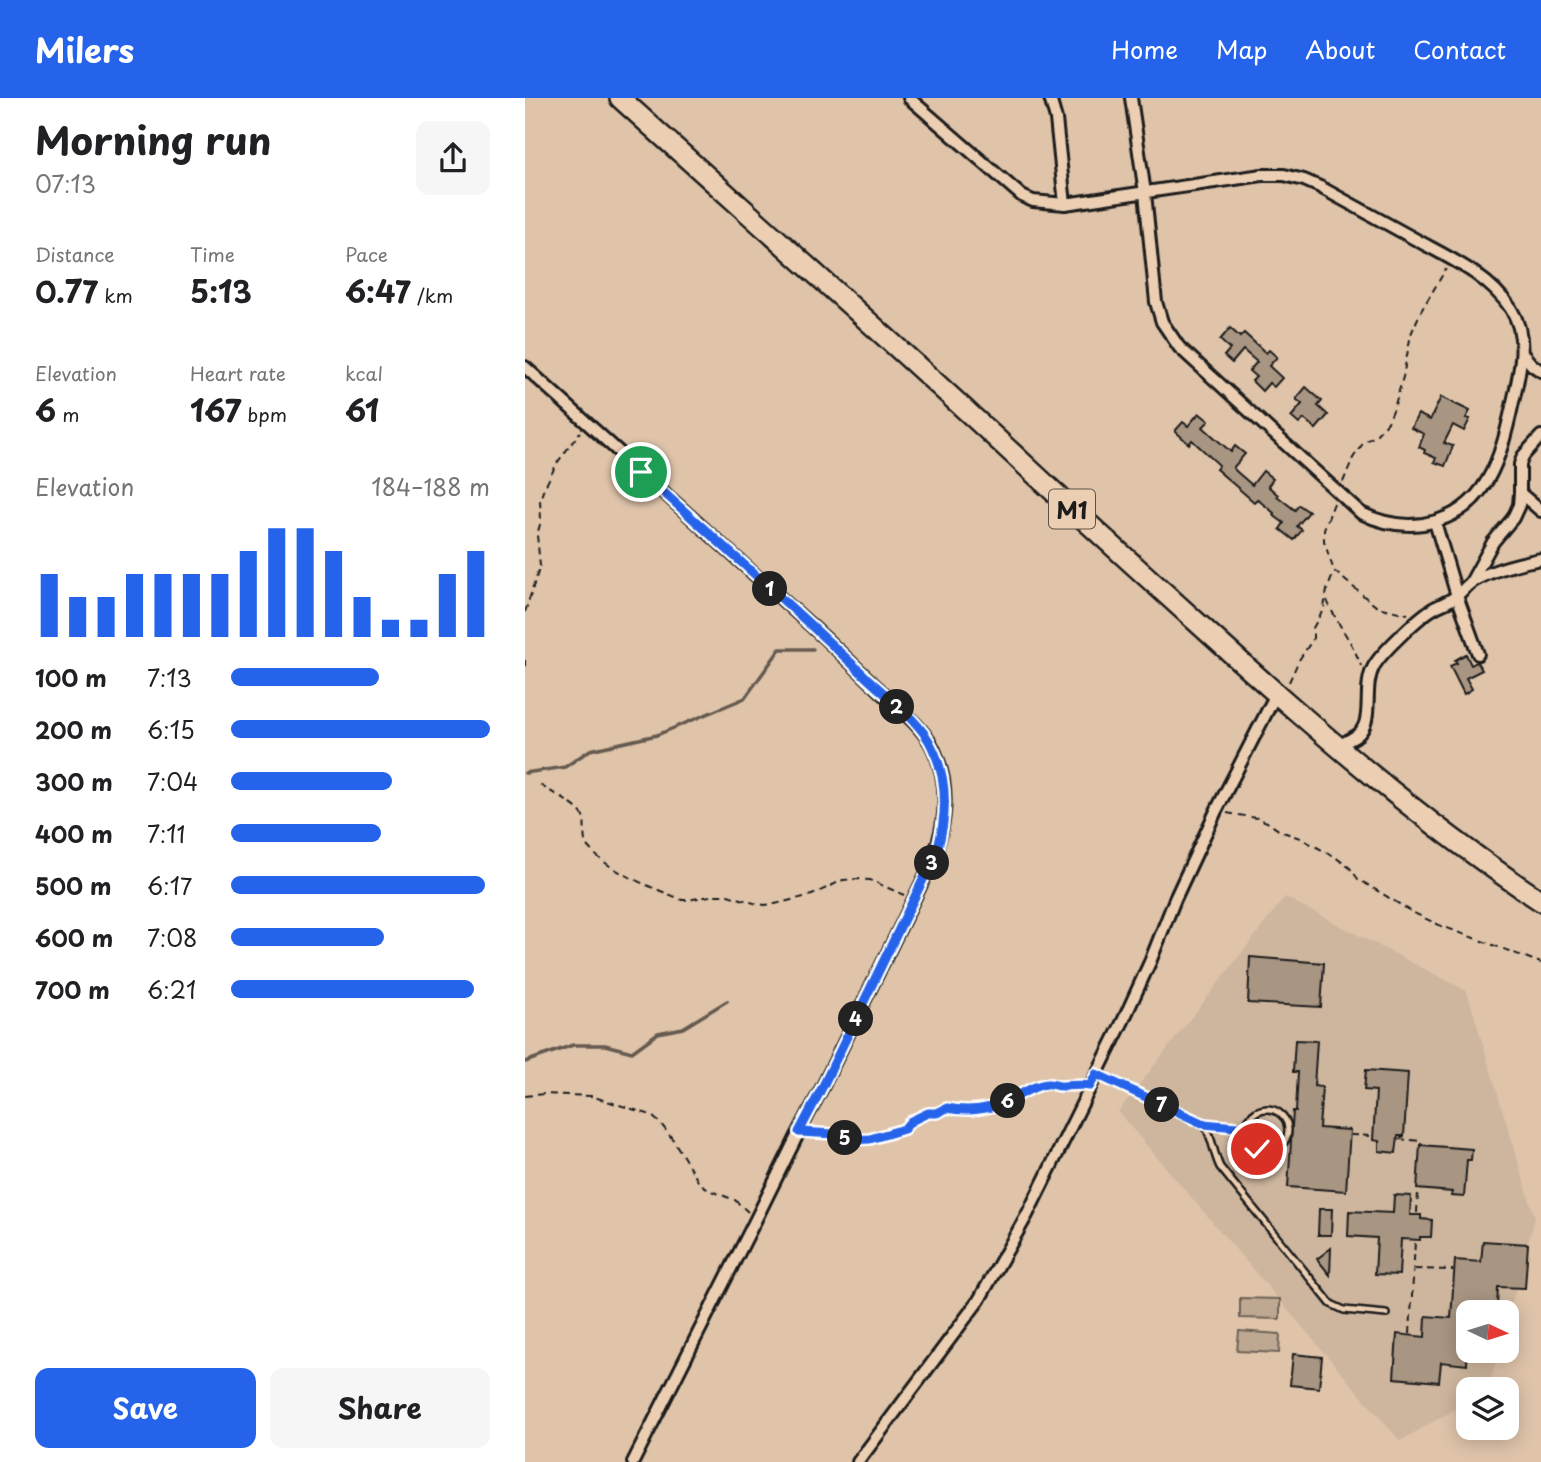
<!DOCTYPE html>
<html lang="en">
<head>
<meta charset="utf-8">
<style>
  :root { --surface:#fff; --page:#f6f6f6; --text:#202124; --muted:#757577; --accent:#2563eb }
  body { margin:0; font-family:"Playpen Sans",sans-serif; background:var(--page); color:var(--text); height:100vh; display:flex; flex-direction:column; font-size:26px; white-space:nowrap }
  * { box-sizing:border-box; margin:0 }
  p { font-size:23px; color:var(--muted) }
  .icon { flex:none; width:38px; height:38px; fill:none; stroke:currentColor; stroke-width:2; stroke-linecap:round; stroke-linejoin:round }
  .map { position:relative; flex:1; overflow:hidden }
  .side { display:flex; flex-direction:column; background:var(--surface); width:525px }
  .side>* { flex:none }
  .needle { width:46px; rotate:94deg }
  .controls { position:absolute; left:931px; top:1202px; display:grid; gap:14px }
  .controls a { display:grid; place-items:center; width:63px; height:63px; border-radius:14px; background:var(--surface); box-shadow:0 4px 18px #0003; font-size:35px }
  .pin { position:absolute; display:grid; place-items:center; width:60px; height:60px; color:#fff; margin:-30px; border:4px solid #fff; border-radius:50%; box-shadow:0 2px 7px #0007 }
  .km { position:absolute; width:35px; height:35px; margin:-18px; border-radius:50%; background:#222; color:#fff; font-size:19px; line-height:35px; text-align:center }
  .round { display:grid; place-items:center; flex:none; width:74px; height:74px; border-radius:14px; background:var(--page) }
  .head { display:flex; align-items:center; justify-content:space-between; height:119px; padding:0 35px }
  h1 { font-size:38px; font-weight:700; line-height:52px }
  .stats { display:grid; grid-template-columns:repeat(3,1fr); gap:10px; height:119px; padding:7px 35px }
  .stats div { display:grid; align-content:center }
  .stats b { font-size:30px; font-weight:700 }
  .stats small { font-size:19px; font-weight:400 }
  .stats p { font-size:19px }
  .chart { height:196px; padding:14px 35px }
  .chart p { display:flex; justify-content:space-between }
  .chart svg { width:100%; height:126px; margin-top:7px; stroke:var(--accent); stroke-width:6 }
  .button { display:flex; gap:14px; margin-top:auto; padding:14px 35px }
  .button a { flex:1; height:80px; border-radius:14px; background:var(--accent); color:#fff; font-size:28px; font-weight:700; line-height:80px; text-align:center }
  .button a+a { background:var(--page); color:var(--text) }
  ul { padding:0 35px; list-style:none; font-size:23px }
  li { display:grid; grid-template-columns:112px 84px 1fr; align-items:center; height:52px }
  li i { height:18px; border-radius:9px; background:var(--accent) }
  header { display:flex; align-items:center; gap:42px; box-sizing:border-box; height:98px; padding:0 35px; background:var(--accent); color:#fff }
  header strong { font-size:33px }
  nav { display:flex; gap:38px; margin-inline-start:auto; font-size:24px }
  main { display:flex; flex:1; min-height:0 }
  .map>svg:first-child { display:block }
  .built { fill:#ceb69e }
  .pitch { fill:#bfa892; stroke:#6e6257; stroke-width:2 }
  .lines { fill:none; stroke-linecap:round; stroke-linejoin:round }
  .stream { stroke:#655a50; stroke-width:3.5 }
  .building { fill:#a89582; stroke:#1c1c1c; stroke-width:2 }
  .lane-casing { stroke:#1c1c1c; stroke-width:10 }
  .street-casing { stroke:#1c1c1c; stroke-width:16 }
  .highway-casing { stroke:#1c1c1c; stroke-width:24 }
  .path { stroke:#1c1c1c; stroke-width:2; stroke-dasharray:7 5; stroke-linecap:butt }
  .lane { stroke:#eccfb3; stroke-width:5 }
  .street { stroke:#eccfb3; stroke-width:10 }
  .highway { stroke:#eccfb3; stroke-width:19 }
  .route-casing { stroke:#fff; stroke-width:14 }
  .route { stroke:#2563eb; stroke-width:9 }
  .labels { text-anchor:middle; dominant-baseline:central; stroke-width:5; stroke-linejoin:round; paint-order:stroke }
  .shield { fill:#eccfb3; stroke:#5a5249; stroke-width:2 }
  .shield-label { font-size:23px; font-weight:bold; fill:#1c1c1c }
</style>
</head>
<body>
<header>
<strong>Milers</strong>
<nav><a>Home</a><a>Map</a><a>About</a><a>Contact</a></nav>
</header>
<main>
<section class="side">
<div class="head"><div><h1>Morning run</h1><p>07:13</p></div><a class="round"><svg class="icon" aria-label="share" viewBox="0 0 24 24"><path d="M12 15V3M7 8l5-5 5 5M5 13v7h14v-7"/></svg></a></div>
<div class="stats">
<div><p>Distance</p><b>0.77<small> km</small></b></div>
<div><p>Time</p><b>5:13</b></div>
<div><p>Pace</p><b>6:47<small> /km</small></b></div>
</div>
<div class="stats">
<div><p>Elevation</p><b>6<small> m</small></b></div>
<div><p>Heart rate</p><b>167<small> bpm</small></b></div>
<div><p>kcal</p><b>61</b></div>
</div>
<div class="chart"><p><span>Elevation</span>184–188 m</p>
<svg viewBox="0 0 160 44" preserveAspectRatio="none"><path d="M5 44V22M15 44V30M25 44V30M35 44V22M45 44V22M55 44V22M65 44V22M75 44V14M85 44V6M95 44V6M105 44V14M115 44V30M125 44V38M135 44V38M145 44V22M155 44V14"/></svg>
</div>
<ul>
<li><b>100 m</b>7:13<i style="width:57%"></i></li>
<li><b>200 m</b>6:15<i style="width:100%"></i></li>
<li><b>300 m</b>7:04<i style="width:62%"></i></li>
<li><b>400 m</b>7:11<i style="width:58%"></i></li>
<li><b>500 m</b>6:17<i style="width:98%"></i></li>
<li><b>600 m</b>7:08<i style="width:59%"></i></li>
<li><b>700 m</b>6:21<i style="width:94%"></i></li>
</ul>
<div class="button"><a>Save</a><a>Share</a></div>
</section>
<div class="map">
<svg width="1016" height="1364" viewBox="0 0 1016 1364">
  <rect width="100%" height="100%" fill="#dfc4aa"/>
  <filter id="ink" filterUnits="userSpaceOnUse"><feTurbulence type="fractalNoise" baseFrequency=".0143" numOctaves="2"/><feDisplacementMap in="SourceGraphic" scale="14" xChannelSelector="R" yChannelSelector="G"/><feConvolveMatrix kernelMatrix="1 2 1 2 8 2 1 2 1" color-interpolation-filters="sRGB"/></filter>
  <g filter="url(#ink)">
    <polygon class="built" points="760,799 942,893 1010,1120 982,1223 982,1214 943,1214 943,1253 974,1253 963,1291 943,1292 943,1304 875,1343 593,1014"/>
    <g class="pitch">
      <polygon points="715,1200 755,1201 755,1221 715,1220"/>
      <polygon points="714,1233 755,1236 754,1255 712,1253"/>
    </g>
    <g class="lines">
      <g class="stream">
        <polyline points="0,675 40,669 65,652 132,637 220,600 255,551 288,551"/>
        <polyline points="0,964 48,947 80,947 107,954 133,935 158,930 202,903"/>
      </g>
    </g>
    <g class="building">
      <polygon points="705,230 715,239 719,235 741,255 744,252 752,259 744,268 757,280 749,289 744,285 737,293 727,283 731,279 724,273 732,264 718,252 707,265 699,258 705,251 695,242"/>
      <polygon points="781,289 797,303 793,308 803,317 791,331 779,321 774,326 766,319 777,306 771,301"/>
      <polygon points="916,299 945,313 941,320 945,321 939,333 928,327 919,345 928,348 920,368 909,364 911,360 899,355 900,352 894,349 899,336 886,330 893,316 905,322"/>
      <polygon points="674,315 684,323 678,329 689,339 706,354 710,348 720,356 708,370 712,374 727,387 738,373 748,381 743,388 753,397 752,398 770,412 774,407 784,414 772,428 777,432 769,442 755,431 759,425 748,417 749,415 732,401 729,404 691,371 694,367 667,342 664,346 650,333 658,324 663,328"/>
      <polygon points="941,556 946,567 952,564 957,572 941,580 947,591 939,596 925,568 932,565 930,562"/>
      <polygon points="725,859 799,865 796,909 723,905"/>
      <polygon points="770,942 792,943 789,988 797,989 794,1030 825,1032 821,1093 763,1089 768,1013 771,1013 773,974 768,974"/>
      <polygon points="841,972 883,975 879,1038 873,1038 871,1055 854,1053 854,1043 848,1042 851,993 839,992"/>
      <polygon points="895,1047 947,1051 946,1062 942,1062 939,1099 926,1098 927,1094 892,1091"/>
      <polygon points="869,1097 886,1098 885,1117 896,1117 896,1121 907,1122 906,1139 895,1139 895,1142 876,1141 874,1177 850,1176 852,1140 823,1138 824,1113 868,1115"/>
      <polygon points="794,1111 807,1111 806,1137 793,1137"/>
      <polygon points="958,1143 1003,1146 1000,1190 973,1189 972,1209 943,1207 942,1267 916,1264 914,1284 869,1280 872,1236 900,1239 901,1218 926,1220 930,1162 956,1164"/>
      <polygon points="806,1150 805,1177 792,1161"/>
      <polygon points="768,1256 797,1259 794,1290 765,1287"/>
    </g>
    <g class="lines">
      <defs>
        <g id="lane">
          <path d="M571 976 679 1026C688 1040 688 1055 695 1069L806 1206 819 1212 861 1216"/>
          <circle cx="742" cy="1032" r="21"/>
          <polyline points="679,1026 722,1030"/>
        </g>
        <g id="street">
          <path d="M384 0 497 98 508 103 540 106 737 77H759L779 82 795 89C826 106 857 123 888 140 922 159 964 177 986 211 1004 240 995 273 988 304 976 359 962 416 898 426 875 429 856 425 836 415L654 249 637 224 631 204 620 95 606 0"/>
          <polyline points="525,0 531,21 540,106"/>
          <polyline points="997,255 1007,267 1016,273"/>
          <path d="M0 269C97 357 194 445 291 532 316 555 340 578 364 601 379 615 397 629 407 648 427 688 421 731 404 770L298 988 274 1034 231 1121 108 1364"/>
          <polyline points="995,395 1016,413"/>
          <polyline points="910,424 932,498 953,556"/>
          <polyline points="946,484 968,444 988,420 994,407 995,395 995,366 998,358 1016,338"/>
          <path d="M812 649C818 645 825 642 831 638 851 624 836 591 849 568 856 555 893 520 906 512 913 507 922 505 930 499 937 494 942 486 950 482 970 471 994 465 1016 461"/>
          <polyline points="333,1364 454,1202 502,1117 599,921 625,864 650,801 691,713 751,596"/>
        </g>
        <path id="highway" d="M95 0C230 122 367 243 500 367 562 425 624 481 686 537 791 632 898 725 1016 803"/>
      </defs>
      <use href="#lane" class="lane-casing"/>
      <use href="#street" class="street-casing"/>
      <use href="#highway" class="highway-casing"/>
      <g class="path">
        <polyline points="818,384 828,360 839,344 850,338 863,324 869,310 878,279 886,236 896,213 921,171"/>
        <polyline points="809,405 799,431 799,443 809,473 852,509 883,516"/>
        <path d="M802 502C811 525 828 544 836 568"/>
        <polyline points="0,514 15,468 12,437 16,423 15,402 18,393 32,365 55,334"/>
        <polyline points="0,562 0,574"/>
        <polyline points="764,584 774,562 788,541 788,530 799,510 802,492 809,474"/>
        <path d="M15 687C24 693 54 708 58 718 62 728 56 741 63 749 86 776 126 788 157 802H163L190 797H203L229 805 240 807 250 806 287 797 318 782 332 781 345 782 379 797"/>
        <polyline points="702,715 732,720 742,724 755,733 775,740 810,759 825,770 833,781 889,815 914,827 1016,865"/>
        <polyline points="0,998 19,996 66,998 126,1017 136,1026 149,1043 173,1083 183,1092 210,1102 223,1114"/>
        <polyline points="285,1034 310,1036 323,1042 345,1041 379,1031 386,1023 403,1015 412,1015 422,1010 432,1012 456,1011 484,1003 499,993 522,986 536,989 554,986"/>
        <polyline points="826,1037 847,1038"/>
        <polyline points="874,1041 896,1043 896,1046"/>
        <polyline points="892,1115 893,1093"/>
        <polyline points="890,1171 928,1172"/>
        <polyline points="885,1236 890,1143"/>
      </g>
      <use href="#lane" class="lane"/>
      <use href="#street" class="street"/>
      <use href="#highway" class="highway"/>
    </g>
  </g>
  <g class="lines" filter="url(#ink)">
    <defs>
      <path id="route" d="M116 374C192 443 268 509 342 580 362 599 396 624 407 649 424 683 422 718 412 753L298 988 274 1034 310 1036 323 1042 345 1041 379 1031 386 1023 403 1015H412L422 1010C442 1014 467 1012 486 1001 497 996 509 987 522 986 527 985 532 989 538 988 548 988 555 986 565 988L571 976 679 1026 722 1030 723 1042 732 1051"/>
    </defs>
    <use href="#route" class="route-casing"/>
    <use href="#route" class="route"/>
  </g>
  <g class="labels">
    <rect class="shield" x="524" y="391.5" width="46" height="39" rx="5"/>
    <g class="shield-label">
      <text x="547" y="411">M1</text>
    </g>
  </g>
</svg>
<div class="controls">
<a><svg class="needle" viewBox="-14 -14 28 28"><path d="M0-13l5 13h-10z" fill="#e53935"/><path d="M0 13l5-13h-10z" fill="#757577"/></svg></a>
<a><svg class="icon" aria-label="layers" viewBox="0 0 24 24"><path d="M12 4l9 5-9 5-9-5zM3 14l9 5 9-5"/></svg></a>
</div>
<div class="pin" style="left:116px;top:374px;background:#1e9e55"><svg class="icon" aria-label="arrive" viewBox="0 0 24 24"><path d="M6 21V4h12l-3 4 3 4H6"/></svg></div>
<div class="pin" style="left:732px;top:1051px;background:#d93025"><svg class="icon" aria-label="check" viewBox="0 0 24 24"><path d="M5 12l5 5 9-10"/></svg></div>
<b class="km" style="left:245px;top:491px">1</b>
<b class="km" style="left:372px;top:609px">2</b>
<b class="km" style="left:407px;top:765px">3</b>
<b class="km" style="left:331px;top:921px">4</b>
<b class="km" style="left:320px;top:1040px">5</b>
<b class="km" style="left:483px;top:1003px">6</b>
<b class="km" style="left:637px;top:1007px">7</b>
</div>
</main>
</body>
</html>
